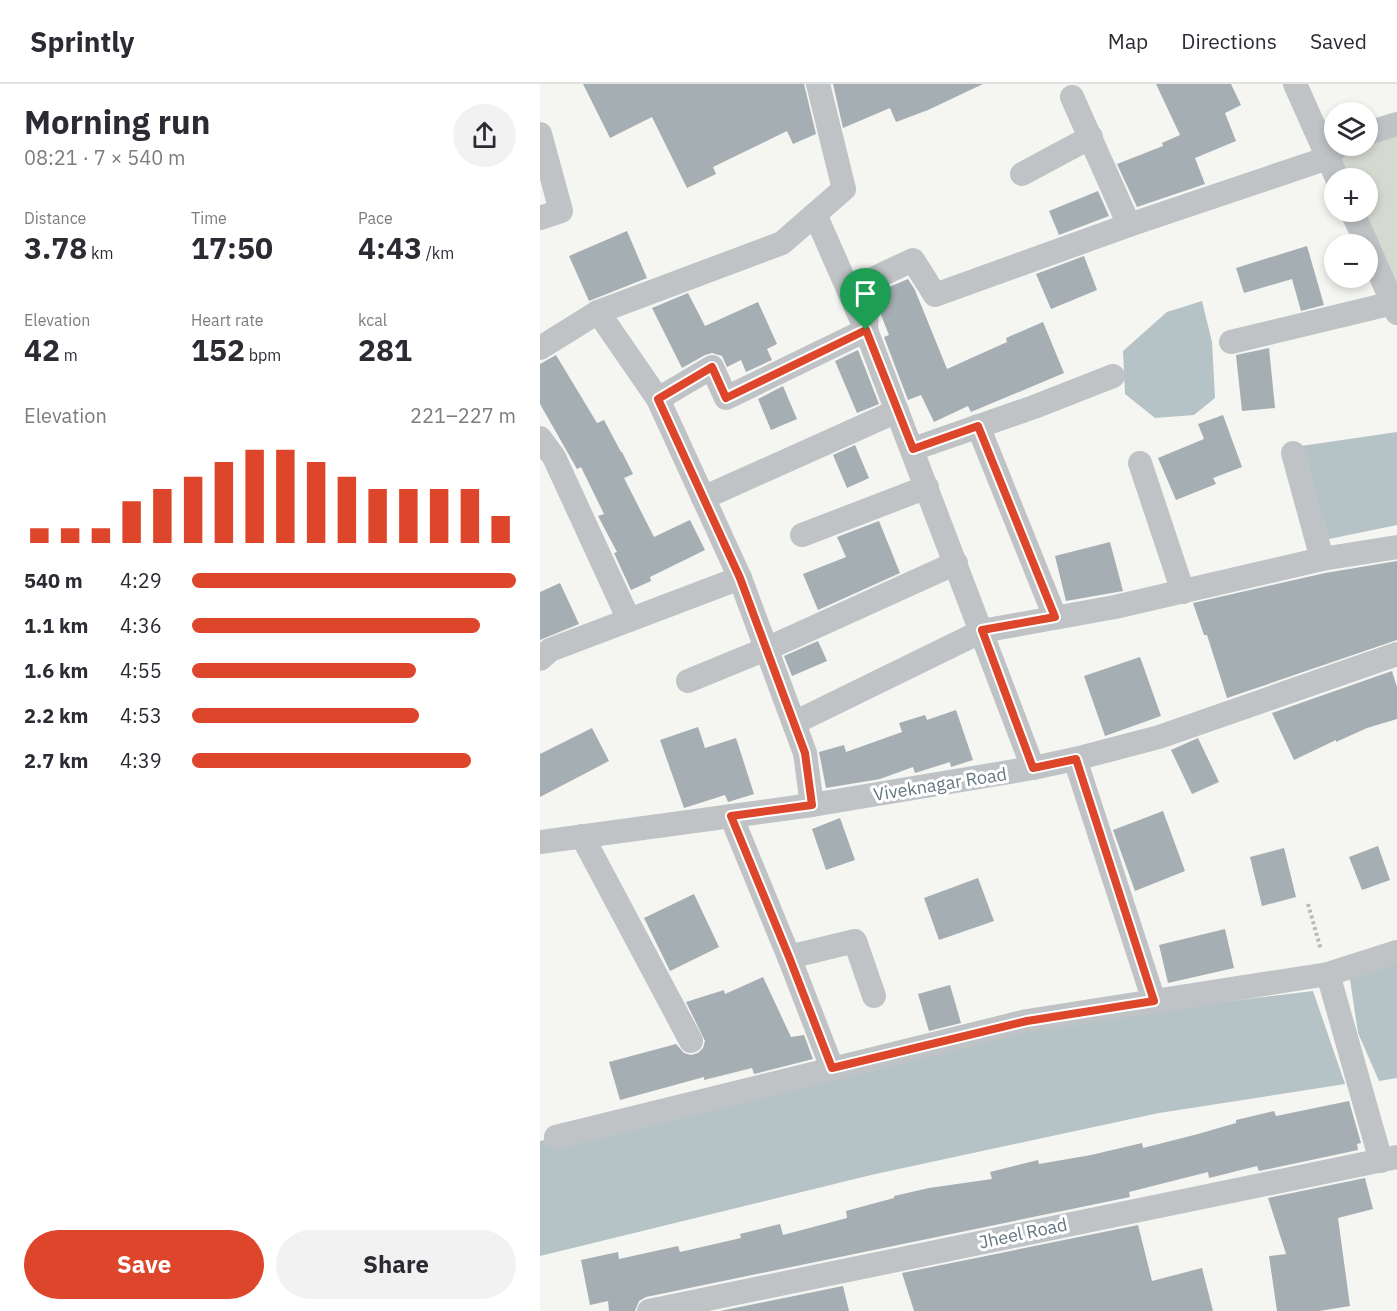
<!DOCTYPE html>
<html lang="en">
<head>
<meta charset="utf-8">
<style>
  :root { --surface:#fff; --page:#f2f2f3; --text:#2b2b33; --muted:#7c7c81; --line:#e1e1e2; --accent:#dd462a }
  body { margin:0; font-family:"IBM Plex Sans",sans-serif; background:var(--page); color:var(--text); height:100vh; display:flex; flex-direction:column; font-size:22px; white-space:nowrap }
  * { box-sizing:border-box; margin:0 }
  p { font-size:20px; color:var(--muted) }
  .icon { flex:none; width:33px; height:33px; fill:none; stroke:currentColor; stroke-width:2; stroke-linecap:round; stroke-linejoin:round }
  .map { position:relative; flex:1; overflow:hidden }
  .details { display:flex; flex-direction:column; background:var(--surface); width:540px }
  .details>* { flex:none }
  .controls { position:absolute; left:784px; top:18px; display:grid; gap:12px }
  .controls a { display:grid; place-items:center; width:54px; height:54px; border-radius:50%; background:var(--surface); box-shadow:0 3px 9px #0003; font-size:30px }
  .pin { position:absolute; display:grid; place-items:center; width:51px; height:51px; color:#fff; margin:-62px -26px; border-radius:50% 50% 50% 0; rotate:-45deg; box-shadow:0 0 6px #0007 }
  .pin .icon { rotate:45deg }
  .round { display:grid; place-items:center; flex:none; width:63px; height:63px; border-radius:32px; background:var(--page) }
  .summary { display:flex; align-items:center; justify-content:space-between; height:102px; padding:0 24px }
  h1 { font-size:33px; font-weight:700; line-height:45px }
  .stats { display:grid; grid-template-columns:repeat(3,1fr); gap:9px; height:102px; padding:6px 24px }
  .stats div { display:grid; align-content:center }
  .stats b { font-size:30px; font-weight:700 }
  .stats small { font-size:16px; font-weight:400 }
  .stats p { font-size:16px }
  .chart { height:168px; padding:12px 24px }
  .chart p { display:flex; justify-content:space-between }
  .chart svg { width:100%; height:108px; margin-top:6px; stroke:var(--accent); stroke-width:6 }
  .action { display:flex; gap:12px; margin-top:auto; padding:12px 24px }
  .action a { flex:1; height:69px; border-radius:36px; background:var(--accent); color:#fff; font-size:24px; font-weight:700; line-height:69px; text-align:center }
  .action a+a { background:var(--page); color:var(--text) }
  ul { padding:0 24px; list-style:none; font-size:20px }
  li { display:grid; grid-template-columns:96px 72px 1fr; align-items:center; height:45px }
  li i { height:15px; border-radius:8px; background:var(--accent) }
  header { display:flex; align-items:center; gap:36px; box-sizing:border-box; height:84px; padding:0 30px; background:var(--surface); border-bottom:2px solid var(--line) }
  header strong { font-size:28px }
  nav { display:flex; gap:33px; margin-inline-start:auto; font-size:21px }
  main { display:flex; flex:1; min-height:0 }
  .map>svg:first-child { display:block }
  .green { fill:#d5dad1 }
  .water { fill:#b5c3c6 }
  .building { fill:#a5aeb3 }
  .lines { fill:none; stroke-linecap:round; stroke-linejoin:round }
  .path { stroke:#b7babc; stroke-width:4; stroke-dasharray:3 3; stroke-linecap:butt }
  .minor { stroke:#bfc3c6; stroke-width:24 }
  .route-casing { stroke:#fff; stroke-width:12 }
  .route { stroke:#dd462a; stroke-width:8 }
  .labels { text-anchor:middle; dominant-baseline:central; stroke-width:6; stroke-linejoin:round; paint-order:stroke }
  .street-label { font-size:18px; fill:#657782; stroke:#fff }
</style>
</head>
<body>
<header>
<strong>Sprintly</strong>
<nav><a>Map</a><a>Directions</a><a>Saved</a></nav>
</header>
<main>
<section class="details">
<div class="summary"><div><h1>Morning run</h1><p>08:21 · 7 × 540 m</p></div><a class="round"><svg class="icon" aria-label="share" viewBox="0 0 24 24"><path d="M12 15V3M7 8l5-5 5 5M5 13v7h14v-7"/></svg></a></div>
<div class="stats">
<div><p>Distance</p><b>3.78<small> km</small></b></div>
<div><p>Time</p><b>17:50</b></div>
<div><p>Pace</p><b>4:43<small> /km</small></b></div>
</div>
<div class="stats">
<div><p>Elevation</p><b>42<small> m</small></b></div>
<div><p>Heart rate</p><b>152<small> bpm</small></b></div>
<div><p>kcal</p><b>281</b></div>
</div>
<div class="chart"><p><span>Elevation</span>221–227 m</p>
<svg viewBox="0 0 160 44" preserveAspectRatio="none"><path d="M5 44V38M15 44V38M25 44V38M35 44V27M45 44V22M55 44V17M65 44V11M75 44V6M85 44V6M95 44V11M105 44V17M115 44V22M125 44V22M135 44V22M145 44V22M155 44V33"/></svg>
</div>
<ul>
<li><b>540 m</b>4:29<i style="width:100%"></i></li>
<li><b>1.1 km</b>4:36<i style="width:89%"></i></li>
<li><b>1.6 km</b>4:55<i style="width:69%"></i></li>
<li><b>2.2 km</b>4:53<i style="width:70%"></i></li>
<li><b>2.7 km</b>4:39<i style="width:86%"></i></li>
</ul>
<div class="action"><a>Save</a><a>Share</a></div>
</section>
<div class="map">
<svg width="857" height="1227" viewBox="0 0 857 1227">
  <rect width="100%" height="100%" fill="#f5f5f2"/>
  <polygon class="green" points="857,44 857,212 818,128 828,128 828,94 803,94 797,81 805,62 828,62 828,53"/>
  <g class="water">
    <polygon points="662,217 672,258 675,314 654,331 615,334 585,310 583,267 627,228"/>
    <polygon points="857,348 857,441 789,455 761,362"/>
    <polygon points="857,871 857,994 839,997 818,949 809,889"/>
    <polygon points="773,907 805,1000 619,1029 331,1091 0,1172 0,1057 486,942"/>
  </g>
  <g class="building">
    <polygon points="43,0 264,0 276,50 253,60 247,47 173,83 176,90 147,104 112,33 70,54"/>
    <polygon points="293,0 443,0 388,26 356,38 350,24 303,44"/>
    <polygon points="616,0 691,0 701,21 685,29 696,57 655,74 665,100 597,123 577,80 623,62 622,59 640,51"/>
    <polygon points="558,107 569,132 519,151 509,127"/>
    <polygon points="87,147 107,194 49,217 29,172"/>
    <polygon points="767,162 784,221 761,227 752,195 704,209 696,184"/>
    <polygon points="544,172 557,206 511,225 496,190"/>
    <polygon points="368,195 375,206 407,285 467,258 466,254 503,238 524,289 431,328 428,322 394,338 381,311 368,316 344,253 349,251 341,231 342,206"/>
    <polygon points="148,209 165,242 218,218 237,260 227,265 232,276 206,288 201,276 187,283 182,272 172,269 165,271 142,284 112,224"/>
    <polygon points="729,264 735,324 702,327 696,271"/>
    <polygon points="318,266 339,320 317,329 295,277"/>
    <polygon points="16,271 57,339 64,336 81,368 82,368 93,390 84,394 114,453 150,436 165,466 110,493 111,497 91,506 74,469 77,468 58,432 64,430 41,383 37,385 0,320 0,280"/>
    <polygon points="243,302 257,335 231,346 218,315"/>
    <polygon points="683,331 702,383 673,394 676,400 636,416 618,374 664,355 658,340"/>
    <polygon points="315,361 329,394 307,404 293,371"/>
    <polygon points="339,437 360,489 278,526 263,490 306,473 297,453"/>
    <polygon points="570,458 583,507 526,517 515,472"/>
    <polygon points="857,477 857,556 687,614 667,551 664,551 653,519 785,489"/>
    <polygon points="20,499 39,540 0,556 0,508"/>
    <polygon points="278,557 287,577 252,592 244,572"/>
    <polygon points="600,573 621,632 565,652 544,592"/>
    <polygon points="852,587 857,603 857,635 827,644 796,658 796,656 754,676 732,629"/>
    <polygon points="416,626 433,676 411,683 410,678 375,689 373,683 340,695 286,704 279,668 304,661 306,668 362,648 359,639 385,631 387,636"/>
    <polygon points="158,643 165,664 196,654 214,710 188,718 185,711 144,724 120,656"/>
    <polygon points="52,644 69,677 0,713 0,670"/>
    <polygon points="658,654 679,698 652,710 631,666"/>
    <polygon points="623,727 645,787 595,807 573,746"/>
    <polygon points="300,734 315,776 286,786 272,745"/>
    <polygon points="838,762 850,796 822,806 809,773"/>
    <polygon points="744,764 756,813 722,822 710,773"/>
    <polygon points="438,794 454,837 399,856 384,814"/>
    <polygon points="154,810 179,863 130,887 104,834"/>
    <polygon points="685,845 694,884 628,899 619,861"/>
    <polygon points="223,893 251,953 264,951 273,975 214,990 212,984 164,996 164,993 80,1016 69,978 136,960 144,969 151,971 158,969 163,964 165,957 146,918 184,906 185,910"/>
    <polygon points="410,901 421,939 389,947 378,910"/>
    <polygon points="809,1017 821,1059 817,1060 818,1066 719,1087 717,1082 669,1094 668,1088 589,1108 590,1113 106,1213 99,1217 95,1227 69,1227 68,1217 50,1221 41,1176 78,1168 79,1175 138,1162 140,1168 201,1154 200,1150 240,1140 243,1151 307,1134 306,1127 354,1114 354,1112 389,1104 452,1095 450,1088 498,1076 499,1080 551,1071 602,1059 603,1064 658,1050 696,1039 696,1036 734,1027 736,1032"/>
    <polygon points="825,1094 833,1125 798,1134 810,1222 779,1227 737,1227 729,1172 746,1170 728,1114"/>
    <polygon points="598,1141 612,1197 662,1184 673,1227 374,1227 362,1189"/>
    <polygon points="303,1202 309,1227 180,1227"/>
  </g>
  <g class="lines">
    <polyline class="path" points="768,820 781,866"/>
    <g class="minor">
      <polyline points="755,0 797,94"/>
      <polyline points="532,13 589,141"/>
      <polyline points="828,49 857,40"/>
      <polyline points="0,50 21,127 0,134"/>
      <polyline points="482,90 551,53"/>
      <polyline points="812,128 827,160"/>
      <polyline points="275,130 326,246 493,684"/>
      <polyline points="828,163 857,229"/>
      <polyline points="58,228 118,315 200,494 265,669 272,721"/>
      <polyline points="691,258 853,219"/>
      <polyline points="0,264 58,228 242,159 304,105 278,0"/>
      <polyline points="118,315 172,283 186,314 326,246 328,197 373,176 395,211 589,141 788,74 797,62"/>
      <polyline points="438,342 515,533"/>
      <polyline points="0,354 14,373 89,536"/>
      <polyline points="373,365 494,323 573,292"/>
      <polyline points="753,369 782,475"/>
      <polyline points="600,379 643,508"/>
      <polyline points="163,414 357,327"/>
      <polyline points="262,451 387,403"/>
      <polyline points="0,575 10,566 200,494"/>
      <polyline points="148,597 226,565 416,479"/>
      <polyline points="254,639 442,547 575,523 782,475 857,463"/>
      <polyline points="535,675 614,917"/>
      <polyline points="191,732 249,873 292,984"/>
      <polyline points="42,752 151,957"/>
      <polyline points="0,758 272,721 493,684 535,675 619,653 857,570"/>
      <polyline points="249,873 315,857 334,912"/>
      <polyline points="788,890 841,1077"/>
      <polyline points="16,1053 487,937 788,890 857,868"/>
      <polyline points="109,1227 857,1073"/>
    </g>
  </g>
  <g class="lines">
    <defs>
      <polygon id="route" points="326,246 373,365 438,342 515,533 442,546 493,684 536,675 614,917 487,937 292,984 249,873 191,732 272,721 265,669 200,494 118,315 172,283 186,314"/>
    </defs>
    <use href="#route" class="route-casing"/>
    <use href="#route" class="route"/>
  </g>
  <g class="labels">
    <g class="street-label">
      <text transform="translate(400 700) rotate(-9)">Viveknagar Road</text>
      <text transform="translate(483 1149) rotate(-12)">Jheel Road</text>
    </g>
  </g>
</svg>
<div class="controls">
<a><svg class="icon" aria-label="layers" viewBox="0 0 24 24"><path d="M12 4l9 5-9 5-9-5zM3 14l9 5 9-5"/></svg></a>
<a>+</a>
<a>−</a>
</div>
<div class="pin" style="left:326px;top:246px;background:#1e9e55"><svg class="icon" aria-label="arrive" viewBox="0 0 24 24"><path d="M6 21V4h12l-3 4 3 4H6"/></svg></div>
</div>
</main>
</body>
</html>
